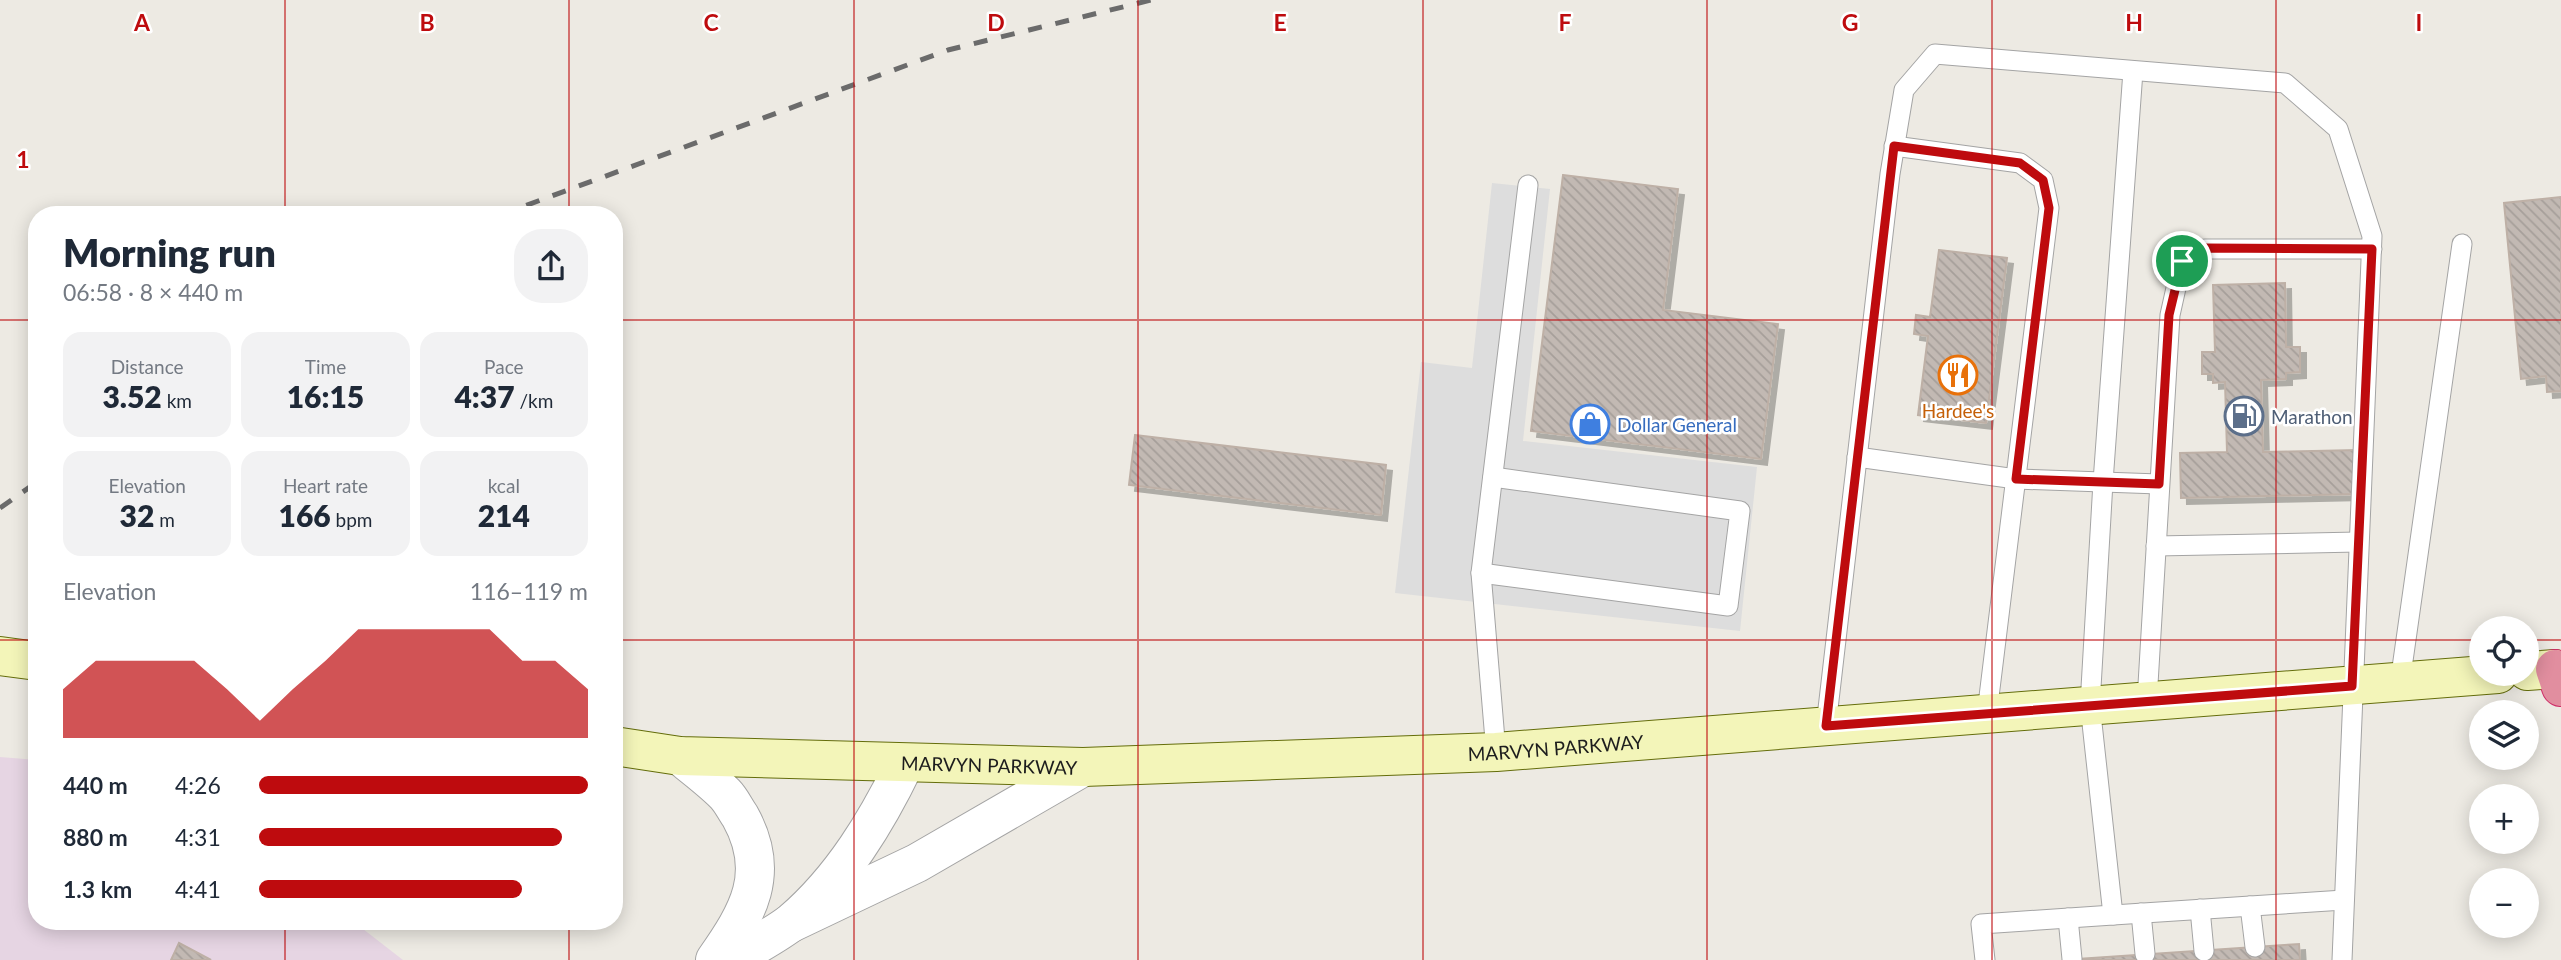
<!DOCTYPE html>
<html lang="en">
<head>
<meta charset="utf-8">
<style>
  :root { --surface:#fff; --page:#f2f2f3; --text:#1f2937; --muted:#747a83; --accent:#be0b0e }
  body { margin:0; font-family:Lato,sans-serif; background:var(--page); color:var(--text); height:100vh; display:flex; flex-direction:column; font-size:26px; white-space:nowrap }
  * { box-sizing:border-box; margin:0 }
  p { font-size:23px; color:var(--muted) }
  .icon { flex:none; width:38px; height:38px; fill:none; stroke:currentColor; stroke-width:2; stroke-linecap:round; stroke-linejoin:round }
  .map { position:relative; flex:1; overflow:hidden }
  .side { position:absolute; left:28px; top:206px; width:595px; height:724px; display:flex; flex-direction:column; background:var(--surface); border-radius:28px; box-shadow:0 4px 18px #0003 }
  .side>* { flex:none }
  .buttons { position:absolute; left:2469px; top:616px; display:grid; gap:14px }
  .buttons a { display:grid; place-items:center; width:70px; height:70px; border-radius:50%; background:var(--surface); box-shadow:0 4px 18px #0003; font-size:35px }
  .pin { position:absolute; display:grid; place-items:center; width:60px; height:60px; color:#fff; margin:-30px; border:4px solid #fff; border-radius:50%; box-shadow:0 2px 7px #0007 }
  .round { display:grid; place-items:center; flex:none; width:74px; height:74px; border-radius:28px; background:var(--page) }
  .summary { display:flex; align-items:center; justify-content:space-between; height:119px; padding:0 35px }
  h1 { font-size:38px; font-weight:800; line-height:52px }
  .figures { display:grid; grid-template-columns:repeat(3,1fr); gap:10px; height:119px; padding:7px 35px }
  .figures div { display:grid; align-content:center; border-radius:18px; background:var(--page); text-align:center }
  .figures b { font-size:30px; font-weight:800 }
  .figures small { font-size:19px; font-weight:400 }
  .figures p { font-size:19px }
  .chart { height:196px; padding:14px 35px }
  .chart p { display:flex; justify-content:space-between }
  .chart svg { width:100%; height:126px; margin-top:7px; fill:var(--accent); opacity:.7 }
  ul { padding:0 35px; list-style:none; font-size:23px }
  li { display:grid; grid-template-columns:112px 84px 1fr; align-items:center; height:52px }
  li i { height:18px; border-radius:9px; background:var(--accent) }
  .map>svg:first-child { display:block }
  .industrial { fill:#e6d5e3 }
  .parking { fill:#ddd }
  .building { fill:url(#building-back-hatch); stroke:#beb0a6; stroke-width:2; filter:url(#shadow) }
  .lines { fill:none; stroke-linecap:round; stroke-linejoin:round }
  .service-casing { stroke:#a4a4a4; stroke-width:21 }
  .tertiary-casing { stroke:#a4a4a4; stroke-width:40 }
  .secondary-casing { stroke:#646d0b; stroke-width:40 }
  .motorway-casing { stroke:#ce2e67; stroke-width:40 }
  .service { stroke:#fff; stroke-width:19 }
  .tertiary { stroke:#fff; stroke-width:38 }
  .secondary { stroke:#f3f5b9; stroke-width:38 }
  .motorway { stroke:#e18e9f; stroke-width:38 }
  .rail { stroke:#6b6b6b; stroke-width:5; stroke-dasharray:14 14; stroke-linecap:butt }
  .route-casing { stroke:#fff; stroke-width:14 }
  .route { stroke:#be0b0e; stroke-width:9 }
  .grid { fill:none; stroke:#be0b0e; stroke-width:2; stroke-opacity:0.55 }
  .labels { text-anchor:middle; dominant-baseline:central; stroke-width:5; stroke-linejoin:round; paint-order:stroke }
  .food-label { font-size:19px; fill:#c56008; stroke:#fff }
  .service-label { font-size:19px; fill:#4e5e75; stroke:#fff; text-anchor:start }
  .shop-label { font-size:19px; fill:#366cbe; stroke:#fff; text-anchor:start }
  .street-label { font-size:19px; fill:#1d1d1d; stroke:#fff }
  .grid-label { font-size:23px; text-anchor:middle; font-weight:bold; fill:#be0b0e; stroke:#fff; stroke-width:5; stroke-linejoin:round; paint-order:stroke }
</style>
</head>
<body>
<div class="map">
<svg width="2561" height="960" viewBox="0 0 2561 960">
  <defs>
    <pattern id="building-back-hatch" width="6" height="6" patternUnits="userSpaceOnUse" patternTransform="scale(1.75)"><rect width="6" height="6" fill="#c2b9b3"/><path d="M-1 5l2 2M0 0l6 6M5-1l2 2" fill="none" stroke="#a69f9a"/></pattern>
    <filter id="shadow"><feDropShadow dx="6" dy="6" stdDeviation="0" flood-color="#0004"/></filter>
  </defs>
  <rect width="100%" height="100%" fill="#edeae3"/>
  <polygon class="industrial" points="0,757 37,760 37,922 354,922 403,960 0,960"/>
  <polygon class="parking" points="1492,183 1550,189 1523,441 1757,467 1740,631 1395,593 1421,362 1472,368"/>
  <g class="building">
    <polygon points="1563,175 1678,189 1663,310 1778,324 1761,459 1531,431"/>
    <polygon points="2561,197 2561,391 2547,392 2546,376 2521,379 2504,203"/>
    <polygon points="1939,250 2007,258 1986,423 1918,415 1928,336 1914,334 1916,315 1930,317"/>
    <polygon points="2285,283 2286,347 2300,347 2300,372 2286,373 2286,379 2261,380 2263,452 2357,450 2358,494 2181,498 2180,453 2227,452 2225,382 2213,383 2213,374 2202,374 2202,352 2215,352 2213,285"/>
    <polygon points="1135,435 1386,465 1381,515 1129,485"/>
    <polygon points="179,943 211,960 171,960"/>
    <polygon points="2299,944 2300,960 2062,960 2255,947"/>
  </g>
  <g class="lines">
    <defs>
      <g id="service">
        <polyline points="1894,146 2020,163 2043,180 2049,208 1987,713"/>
        <polyline points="1857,457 2016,479 2159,484"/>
        <polyline points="2156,546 2358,542"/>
        <polyline points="1481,573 1728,606 1740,511 1493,477"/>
        <polyline points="2400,682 2462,244"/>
        <polyline points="2147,701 2170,315 2182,261 2205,249 2372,249"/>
        <polyline points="1826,726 1890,174 1904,90 1935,54 2285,83 2338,129 2372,236 2342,960"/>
        <polyline points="1496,752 1481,573 1528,185"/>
        <polyline points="2250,906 2255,947"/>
        <polyline points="2200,909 2204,951"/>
        <polyline points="2141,913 2145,954"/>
        <polyline points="2113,915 2344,900"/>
        <polyline points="2068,918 2072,959"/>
        <polyline points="1985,960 1981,924 2113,915 2090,705 2103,482 2133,71"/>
      </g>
      <g id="tertiary">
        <path d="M680 756C695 768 711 780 725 794 731 800 735 809 740 816 772 873 748 913 715 960"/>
        <polyline points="791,923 917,863 1083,767"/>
        <path d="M732 960C751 947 774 936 792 922 842 879 877 821 905 763"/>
      </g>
      <g id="secondary">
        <polyline points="0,656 37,661"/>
        <polyline points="2527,671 2555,669"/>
        <path id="s1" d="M614 746 680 756 1083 767 1496 752 2498 674"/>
      </g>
      <polyline id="motorway" points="2555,669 2561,687"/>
    </defs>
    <use href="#service" class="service-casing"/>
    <use href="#tertiary" class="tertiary-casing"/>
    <use href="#secondary" class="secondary-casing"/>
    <use href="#motorway" class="motorway-casing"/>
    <use href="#service" class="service"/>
    <use href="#tertiary" class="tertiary"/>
    <use href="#secondary" class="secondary"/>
    <use href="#motorway" class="motorway"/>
    <g class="rail">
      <polyline points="500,215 948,50 1151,0"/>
      <polyline points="0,508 37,482"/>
    </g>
  </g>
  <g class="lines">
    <defs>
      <polygon id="route" points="1894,146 2020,163 2043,180 2049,208 2016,479 2159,484 2169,315 2182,261 2205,248 2372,249 2352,686 1826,726"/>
    </defs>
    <use href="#route" class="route-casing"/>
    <use href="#route" class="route"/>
  </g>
  <path class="grid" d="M285 0V215M569 0V215M854 0V960M1138 0V960M1423 0V960M1707 0V960M1992 0V960M2276 0V960M0 320H37M614 320H2561M0 640H37M614 640H2482M2527 640H2561M285 922V960M569 922V960"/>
  <defs>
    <symbol id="restaurant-ring" viewBox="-11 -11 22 22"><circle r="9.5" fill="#fff" stroke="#e8710a" stroke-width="1.5"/><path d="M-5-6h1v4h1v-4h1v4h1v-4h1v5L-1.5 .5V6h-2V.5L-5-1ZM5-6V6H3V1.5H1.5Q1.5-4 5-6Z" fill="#e8710a"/></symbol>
    <symbol id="fuel-ring" viewBox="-11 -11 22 22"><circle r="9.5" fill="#fff" stroke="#5c6f8a" stroke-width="1.5"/><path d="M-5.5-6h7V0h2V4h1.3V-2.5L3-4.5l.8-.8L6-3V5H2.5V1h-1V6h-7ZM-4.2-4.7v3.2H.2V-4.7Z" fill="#5c6f8a"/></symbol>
    <symbol id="shop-ring" viewBox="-11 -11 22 22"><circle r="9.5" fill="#fff" stroke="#3f7fe0" stroke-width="1.5"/><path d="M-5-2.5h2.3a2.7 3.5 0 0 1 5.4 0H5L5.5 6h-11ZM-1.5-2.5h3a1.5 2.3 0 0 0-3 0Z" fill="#3f7fe0"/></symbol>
  </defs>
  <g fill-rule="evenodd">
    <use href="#restaurant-ring" x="1936" y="353" width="44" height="44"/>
    <use href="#fuel-ring" x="2222" y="394" width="44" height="44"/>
    <use href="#shop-ring" x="1568" y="402" width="44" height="44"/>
  </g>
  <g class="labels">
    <g class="food-label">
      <text x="1958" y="410">Hardee's</text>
    </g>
    <g class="service-label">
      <text x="2271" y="416">Marathon</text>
    </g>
    <g class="shop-label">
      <text x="1617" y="424">Dollar General</text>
    </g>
    <g class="street-label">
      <text stroke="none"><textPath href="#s1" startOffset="943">MARVYN PARKWAY</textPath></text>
      <text stroke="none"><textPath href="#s1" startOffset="376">MARVYN PARKWAY</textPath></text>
    </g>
  </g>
  <g class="grid-label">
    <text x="142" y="31">A</text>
    <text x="427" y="31">B</text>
    <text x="711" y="31">C</text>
    <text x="996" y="31">D</text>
    <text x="1280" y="31">E</text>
    <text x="1565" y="31">F</text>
    <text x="1850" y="31">G</text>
    <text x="2134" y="31">H</text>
    <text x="2419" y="31">I</text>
    <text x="23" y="168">1</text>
  </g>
</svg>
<div class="buttons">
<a><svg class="icon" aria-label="locate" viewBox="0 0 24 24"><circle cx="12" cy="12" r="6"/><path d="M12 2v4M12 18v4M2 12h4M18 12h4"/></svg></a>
<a><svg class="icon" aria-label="layers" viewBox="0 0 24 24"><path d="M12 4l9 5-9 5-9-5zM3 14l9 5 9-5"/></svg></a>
<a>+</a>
<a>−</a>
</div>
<div class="pin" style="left:2182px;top:261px;background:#1e9e55"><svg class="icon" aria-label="arrive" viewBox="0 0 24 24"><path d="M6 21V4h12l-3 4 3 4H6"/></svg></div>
<section class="side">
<div class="summary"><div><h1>Morning run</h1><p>06:58 · 8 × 440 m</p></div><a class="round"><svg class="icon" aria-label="share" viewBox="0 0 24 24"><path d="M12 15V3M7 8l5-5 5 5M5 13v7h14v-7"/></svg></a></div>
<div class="figures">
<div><p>Distance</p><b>3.52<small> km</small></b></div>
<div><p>Time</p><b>16:15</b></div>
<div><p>Pace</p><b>4:37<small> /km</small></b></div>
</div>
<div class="figures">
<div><p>Elevation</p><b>32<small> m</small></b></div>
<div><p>Heart rate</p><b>166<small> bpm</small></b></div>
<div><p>kcal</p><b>214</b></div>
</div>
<div class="chart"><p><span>Elevation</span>116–119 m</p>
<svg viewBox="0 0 160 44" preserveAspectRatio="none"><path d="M0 44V27L10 17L20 17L30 17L40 17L50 27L60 38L70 27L80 17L90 6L100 6L110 6L120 6L130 6L140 17L150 17L160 27V44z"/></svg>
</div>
<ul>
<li><b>440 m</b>4:26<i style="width:100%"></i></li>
<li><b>880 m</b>4:31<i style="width:92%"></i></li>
<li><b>1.3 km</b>4:41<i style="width:80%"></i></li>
</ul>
</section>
</div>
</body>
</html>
